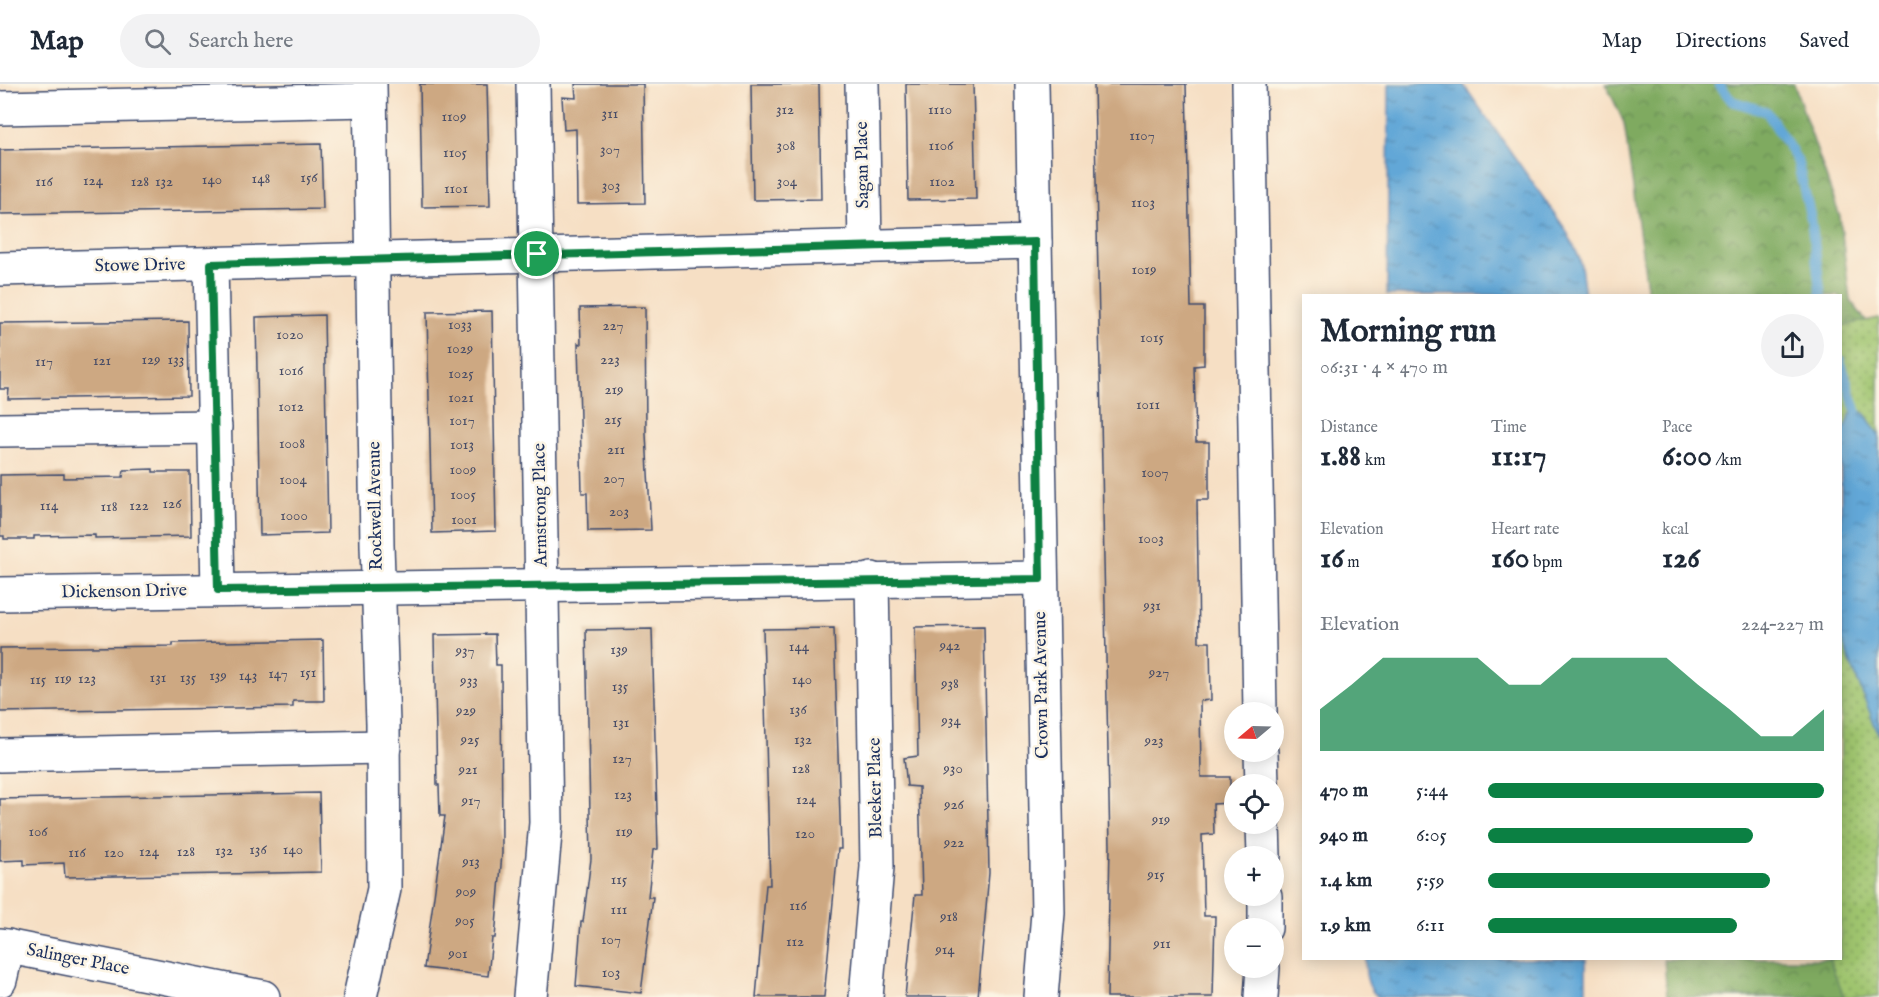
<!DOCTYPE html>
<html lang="en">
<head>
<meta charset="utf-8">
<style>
  :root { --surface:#fff; --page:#f2f2f3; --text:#1f2937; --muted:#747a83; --line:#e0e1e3; --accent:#0b8043 }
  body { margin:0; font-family:"IM FELL English",serif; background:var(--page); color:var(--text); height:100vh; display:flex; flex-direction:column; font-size:22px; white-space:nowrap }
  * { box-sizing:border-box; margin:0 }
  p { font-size:20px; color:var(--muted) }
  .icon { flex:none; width:33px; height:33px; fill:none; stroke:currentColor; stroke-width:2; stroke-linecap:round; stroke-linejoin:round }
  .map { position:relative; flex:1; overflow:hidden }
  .side { position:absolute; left:1302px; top:210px; width:540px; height:666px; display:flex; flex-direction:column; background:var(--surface); border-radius:0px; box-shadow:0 3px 15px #0003 }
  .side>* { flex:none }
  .needle { width:39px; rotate:251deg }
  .tools { position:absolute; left:1224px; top:618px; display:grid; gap:12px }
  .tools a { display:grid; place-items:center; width:60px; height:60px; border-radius:50%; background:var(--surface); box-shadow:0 3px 15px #0003; font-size:30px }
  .pin { position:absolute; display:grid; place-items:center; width:51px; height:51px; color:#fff; margin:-26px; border:3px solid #fff; border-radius:50%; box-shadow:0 2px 6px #0007 }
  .round { display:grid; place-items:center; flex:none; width:63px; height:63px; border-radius:32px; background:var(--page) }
  .summary { display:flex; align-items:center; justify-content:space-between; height:102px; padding:0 18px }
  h1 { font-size:33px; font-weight:800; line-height:45px }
  .metrics { display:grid; grid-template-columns:repeat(3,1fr); gap:9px; height:102px; padding:6px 18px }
  .metrics div { display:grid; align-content:center }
  .metrics b { font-size:30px; font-weight:800 }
  .metrics small { font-size:16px; font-weight:400 }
  .metrics p { font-size:16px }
  .chart { height:168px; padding:12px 18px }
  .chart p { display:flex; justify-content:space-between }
  .chart svg { width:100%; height:108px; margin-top:6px; fill:var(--accent); opacity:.7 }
  ul { padding:0 18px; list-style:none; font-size:20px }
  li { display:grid; grid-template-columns:96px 72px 1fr; align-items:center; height:45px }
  li i { height:15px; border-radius:8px; background:var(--accent) }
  header { display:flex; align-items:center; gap:36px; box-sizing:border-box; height:84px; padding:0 30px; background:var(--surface); border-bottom:2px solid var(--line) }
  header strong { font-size:28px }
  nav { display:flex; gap:33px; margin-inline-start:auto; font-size:21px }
  .search { width:420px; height:54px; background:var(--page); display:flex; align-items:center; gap:15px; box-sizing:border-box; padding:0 21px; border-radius:33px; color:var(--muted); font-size:22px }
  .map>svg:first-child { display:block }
  .forest { fill:url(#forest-crowns); stroke:#4d6c60; stroke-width:1.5 }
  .park { fill:url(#park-dots); stroke:#5d7a66; stroke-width:1.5 }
  .water { fill:url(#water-ripples); stroke:#3e6b9a; stroke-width:1.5 }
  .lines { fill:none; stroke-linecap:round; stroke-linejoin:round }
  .stream { stroke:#62a7d7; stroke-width:10 }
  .building { fill:#cda882 }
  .minor-casing { stroke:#3c496d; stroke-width:36 }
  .minor { stroke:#fff; stroke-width:33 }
  .route-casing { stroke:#fff; stroke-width:12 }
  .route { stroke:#0b8043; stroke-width:8 }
  .labels { text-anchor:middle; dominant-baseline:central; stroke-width:5; stroke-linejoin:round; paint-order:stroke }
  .number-label { font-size:15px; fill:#484d67 }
  .street-label { font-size:18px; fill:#1b2f5e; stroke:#fcf5e5 }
</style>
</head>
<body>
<header>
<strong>Map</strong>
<div class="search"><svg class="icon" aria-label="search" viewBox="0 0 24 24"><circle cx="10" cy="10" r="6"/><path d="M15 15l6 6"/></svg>Search here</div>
<nav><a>Map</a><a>Directions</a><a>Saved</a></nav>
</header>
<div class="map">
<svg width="1879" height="913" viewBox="0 0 1879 913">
  <defs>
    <pattern id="forest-crowns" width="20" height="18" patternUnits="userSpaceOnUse" patternTransform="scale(1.5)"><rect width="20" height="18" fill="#7faa61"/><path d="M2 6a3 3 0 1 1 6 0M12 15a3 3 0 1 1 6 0" fill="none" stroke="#678b53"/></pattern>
    <pattern id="park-dots" width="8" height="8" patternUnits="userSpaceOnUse" patternTransform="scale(1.5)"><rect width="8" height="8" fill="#9fc46e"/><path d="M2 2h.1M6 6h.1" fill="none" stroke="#81a05e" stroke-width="1.8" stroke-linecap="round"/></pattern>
    <pattern id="water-ripples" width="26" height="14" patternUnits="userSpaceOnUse" patternTransform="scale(1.5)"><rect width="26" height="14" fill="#62a7d7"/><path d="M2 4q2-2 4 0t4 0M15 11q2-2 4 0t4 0" fill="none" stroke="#5088b2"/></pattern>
  </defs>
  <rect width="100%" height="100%" fill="#fcf5e5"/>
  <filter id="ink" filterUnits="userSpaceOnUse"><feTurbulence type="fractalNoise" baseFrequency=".0167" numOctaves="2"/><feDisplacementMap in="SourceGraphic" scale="12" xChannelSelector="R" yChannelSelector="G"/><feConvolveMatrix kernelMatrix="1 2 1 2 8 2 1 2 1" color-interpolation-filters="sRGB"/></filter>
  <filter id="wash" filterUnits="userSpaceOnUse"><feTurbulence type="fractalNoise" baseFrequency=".008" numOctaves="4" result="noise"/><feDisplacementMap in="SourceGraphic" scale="24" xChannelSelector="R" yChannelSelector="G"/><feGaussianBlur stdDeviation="1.35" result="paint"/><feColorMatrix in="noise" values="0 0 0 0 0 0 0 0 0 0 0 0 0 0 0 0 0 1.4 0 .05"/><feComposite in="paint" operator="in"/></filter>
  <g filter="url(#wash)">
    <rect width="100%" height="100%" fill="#f6dfc4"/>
    <g class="forest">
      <polygon points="1606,0 1794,0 1840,133 1850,216 1879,253 1841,319 1840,212 1648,211 1624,39"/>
      <polygon points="1664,875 1838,875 1858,913 1667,913"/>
    </g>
    <polygon class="park" points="1879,234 1879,913 1844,913 1829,875 1840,874 1841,242"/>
    <g class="water">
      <polygon points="1389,0 1463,0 1566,146 1580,175 1585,211 1387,211"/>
      <polygon points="1856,326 1865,330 1879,351 1879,652 1841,554 1841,352 1850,331"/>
      <path d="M1366 874 1586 875V913H1378C1367 905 1364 887 1366 874Z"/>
    </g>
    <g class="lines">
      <g class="stream">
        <polyline points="1719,0 1732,17 1767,28 1797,76 1811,135 1821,212"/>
        <polyline points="1840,276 1856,326"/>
      </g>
    </g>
    <g id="blocks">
      <g class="building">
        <polygon points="420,0 487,0 490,122 422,123"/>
        <polygon points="575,0 643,0 645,119 577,120 576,45 564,46 562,13 576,14"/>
        <polygon points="751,0 819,0 821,115 753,116"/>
        <polygon points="906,0 973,0 976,115 908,116"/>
        <polygon points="1094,0 1186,0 1191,223 1204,223 1204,281 1194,282 1196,358 1209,358 1209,416 1197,416 1199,558 1210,558 1211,616 1200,617 1201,693 1230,693 1230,719 1213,720 1214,750 1202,751 1204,832 1215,832 1213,913 1107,913 1110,762"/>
        <polygon points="321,60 323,125 0,130 0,66"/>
        <polygon points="645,223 646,350 651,446 588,447 587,409 582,409 578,259 581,260 580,224"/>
        <polygon points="492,227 496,447 432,449 427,228"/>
        <polygon points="324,231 328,449 260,451 256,233"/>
        <polygon points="188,237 189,312 8,315 9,305 0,305 0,239"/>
        <polygon points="153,385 153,388 190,388 191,452 95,454 95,451 34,452 34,455 4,455 4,452 0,452 0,391 64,390 64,394 123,393 124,386"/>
        <polygon points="984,542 989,789 978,913 905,913 915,811 922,811 919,703 907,702 904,674 918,672 915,543"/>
        <polygon points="834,544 841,765 838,765 824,913 756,913 766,801 770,801 763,545"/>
        <polygon points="652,545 658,765 653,766 648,813 653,813 641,909 576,902 581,838 583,838 591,775 586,546"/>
        <polygon points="495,550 496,581 501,581 502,769 495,854 492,854 488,892 424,884 445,732 440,732 439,701 437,701 434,551"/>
        <polygon points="323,556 324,617 293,617 293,623 0,628 0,564 173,562 173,559"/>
        <polygon points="319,709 321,788 65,793 64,779 24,781 24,776 0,777 0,715"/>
      </g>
    </g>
  </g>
  <g filter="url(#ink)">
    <use href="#blocks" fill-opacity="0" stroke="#3c496d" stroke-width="1.5"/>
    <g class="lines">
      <defs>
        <g id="minor">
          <polyline points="862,0 865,161"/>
          <polyline points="1032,0 1048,829 1041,913"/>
          <polyline points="1249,0 1260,628"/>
          <polyline points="0,24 370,16"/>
          <polyline points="211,180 218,506"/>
          <polyline points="0,185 1035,158"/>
          <polyline points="0,346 215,343"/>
          <polyline points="0,510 1040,494"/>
          <polyline points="1261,668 1262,700"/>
          <polyline points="0,671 384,663"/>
          <polyline points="1263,740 1264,772"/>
          <polyline points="1265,812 1265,844"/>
          <polyline points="0,861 263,913"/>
          <polyline points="0,896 8,862"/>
          <polyline points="360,913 384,805 383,640 377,461 370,0"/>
          <polyline points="530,913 546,739 533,0"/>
          <polyline points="866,913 877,783 872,495"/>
          <polyline points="1261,913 1263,884"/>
        </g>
      </defs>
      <use href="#minor" class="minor-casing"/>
      <use href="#minor" class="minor"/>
    </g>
  </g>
  <g class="lines" filter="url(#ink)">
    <defs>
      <polygon id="route" points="1035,158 1040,495 218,506 211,180"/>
    </defs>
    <use href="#route" class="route-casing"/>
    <use href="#route" class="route"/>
  </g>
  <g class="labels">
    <g class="number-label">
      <text x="785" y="25">312</text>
      <text x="940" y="25">1110</text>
      <text x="610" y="29">311</text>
      <text x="454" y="32">1109</text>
      <text x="1142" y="51">1107</text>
      <text x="786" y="61">308</text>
      <text x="941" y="61">1106</text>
      <text x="610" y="65">307</text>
      <text x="455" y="68">1105</text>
      <text x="309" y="93">156</text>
      <text x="261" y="94">148</text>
      <text x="212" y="95">140</text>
      <text x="93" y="96">124</text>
      <text x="44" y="97">116</text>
      <text x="140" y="97">128</text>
      <text x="164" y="97">132</text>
      <text x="787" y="97">304</text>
      <text x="942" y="97">1102</text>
      <text x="611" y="101">303</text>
      <text x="456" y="104">1101</text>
      <text x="1143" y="118">1103</text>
      <text x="1144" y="185">1019</text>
      <text x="460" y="240">1033</text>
      <text x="613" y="241">227</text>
      <text x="290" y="250">1020</text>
      <text x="1152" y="253">1015</text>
      <text x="460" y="264">1029</text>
      <text x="151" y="275">129</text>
      <text x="176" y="275">133</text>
      <text x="610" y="275">223</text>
      <text x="102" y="276">121</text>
      <text x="44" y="277">117</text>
      <text x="291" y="286">1016</text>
      <text x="461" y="289">1025</text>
      <text x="614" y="305">219</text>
      <text x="461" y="313">1021</text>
      <text x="1148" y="320">1011</text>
      <text x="291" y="322">1012</text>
      <text x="613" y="335">215</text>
      <text x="462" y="336">1017</text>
      <text x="292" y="359">1008</text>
      <text x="462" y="360">1013</text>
      <text x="616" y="365">211</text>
      <text x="463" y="385">1009</text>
      <text x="1155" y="388">1007</text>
      <text x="614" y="394">207</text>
      <text x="293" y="395">1004</text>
      <text x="463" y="410">1005</text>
      <text x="172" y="419">126</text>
      <text x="49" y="421">114</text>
      <text x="139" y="421">122</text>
      <text x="109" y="422">118</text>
      <text x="619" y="427">203</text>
      <text x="294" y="431">1000</text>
      <text x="464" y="435">1001</text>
      <text x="1151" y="454">1003</text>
      <text x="1152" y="521">931</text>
      <text x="950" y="561">942</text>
      <text x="799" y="562">144</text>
      <text x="619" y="565">139</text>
      <text x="465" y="566">937</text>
      <text x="308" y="588">151</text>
      <text x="1159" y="588">927</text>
      <text x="278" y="589">147</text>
      <text x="218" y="591">139</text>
      <text x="248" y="591">143</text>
      <text x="158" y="593">131</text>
      <text x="188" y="593">135</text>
      <text x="63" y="594">119</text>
      <text x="87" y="594">123</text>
      <text x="38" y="595">115</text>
      <text x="802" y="595">140</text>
      <text x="469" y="596">933</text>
      <text x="950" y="599">938</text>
      <text x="620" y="602">135</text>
      <text x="798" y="625">136</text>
      <text x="466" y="626">929</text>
      <text x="951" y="636">934</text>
      <text x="621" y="638">131</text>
      <text x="470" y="655">925</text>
      <text x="803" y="655">132</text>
      <text x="1154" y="656">923</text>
      <text x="622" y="674">127</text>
      <text x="801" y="684">128</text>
      <text x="953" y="684">930</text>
      <text x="468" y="685">921</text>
      <text x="623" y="710">123</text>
      <text x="806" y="715">124</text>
      <text x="471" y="716">917</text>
      <text x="954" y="720">926</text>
      <text x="1161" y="735">919</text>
      <text x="38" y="747">106</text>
      <text x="624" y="747">119</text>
      <text x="805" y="749">120</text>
      <text x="954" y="758">922</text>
      <text x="258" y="765">136</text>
      <text x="293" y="765">140</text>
      <text x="224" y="766">132</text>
      <text x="149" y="767">124</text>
      <text x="186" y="767">128</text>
      <text x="77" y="768">116</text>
      <text x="114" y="768">120</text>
      <text x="471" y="777">913</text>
      <text x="1156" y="790">915</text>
      <text x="619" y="795">115</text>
      <text x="466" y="807">909</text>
      <text x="798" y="821">116</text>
      <text x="619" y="825">111</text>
      <text x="949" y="832">918</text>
      <text x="465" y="836">905</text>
      <text x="611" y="855">107</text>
      <text x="795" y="857">112</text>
      <text x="1162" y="859">911</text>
      <text x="945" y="865">914</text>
      <text x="458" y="869">901</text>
      <text x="611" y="888">103</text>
    </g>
    <g class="street-label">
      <text transform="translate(863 81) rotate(-91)">Sagan Place</text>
      <text transform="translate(140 182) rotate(-1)">Stowe Drive</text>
      <text transform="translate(541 421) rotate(-91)">Armstrong Place</text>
      <text transform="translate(376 422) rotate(-91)">Rockwell Avenue</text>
      <text transform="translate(124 508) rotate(-1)">Dickenson Drive</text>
      <text transform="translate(1042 601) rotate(-91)">Crown Park Avenue</text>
      <text transform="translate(876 704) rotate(-91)">Bleeker Place</text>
      <text transform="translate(78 876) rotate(11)">Salinger Place</text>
    </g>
  </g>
</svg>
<div class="tools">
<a><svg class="needle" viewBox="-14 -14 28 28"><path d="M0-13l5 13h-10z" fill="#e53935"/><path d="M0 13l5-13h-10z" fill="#747a83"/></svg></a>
<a><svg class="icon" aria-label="locate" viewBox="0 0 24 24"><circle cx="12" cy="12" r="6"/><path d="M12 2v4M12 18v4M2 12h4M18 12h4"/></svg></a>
<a>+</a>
<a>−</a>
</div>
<div class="pin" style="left:537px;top:170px;background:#1e9e55"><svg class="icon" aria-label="arrive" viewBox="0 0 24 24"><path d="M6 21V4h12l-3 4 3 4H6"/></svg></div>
<section class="side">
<div class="summary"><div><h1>Morning run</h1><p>06:31 · 4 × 470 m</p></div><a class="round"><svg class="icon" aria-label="share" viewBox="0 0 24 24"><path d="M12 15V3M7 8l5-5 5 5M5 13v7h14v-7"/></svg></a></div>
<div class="metrics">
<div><p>Distance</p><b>1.88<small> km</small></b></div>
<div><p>Time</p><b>11:17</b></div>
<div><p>Pace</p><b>6:00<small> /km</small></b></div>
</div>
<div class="metrics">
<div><p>Elevation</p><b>16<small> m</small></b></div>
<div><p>Heart rate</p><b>160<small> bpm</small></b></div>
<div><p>kcal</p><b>126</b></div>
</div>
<div class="chart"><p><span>Elevation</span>224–227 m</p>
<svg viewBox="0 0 160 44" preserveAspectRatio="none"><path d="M0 44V27L10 17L20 6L30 6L40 6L50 6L60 17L70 17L80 6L90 6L100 6L110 6L120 17L130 27L140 38L150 38L160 27V44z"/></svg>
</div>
<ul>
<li><b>470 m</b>5:44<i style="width:100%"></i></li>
<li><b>940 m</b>6:05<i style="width:79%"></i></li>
<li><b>1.4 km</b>5:59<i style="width:84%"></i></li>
<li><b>1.9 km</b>6:11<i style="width:74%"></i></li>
</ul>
</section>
</div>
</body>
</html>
